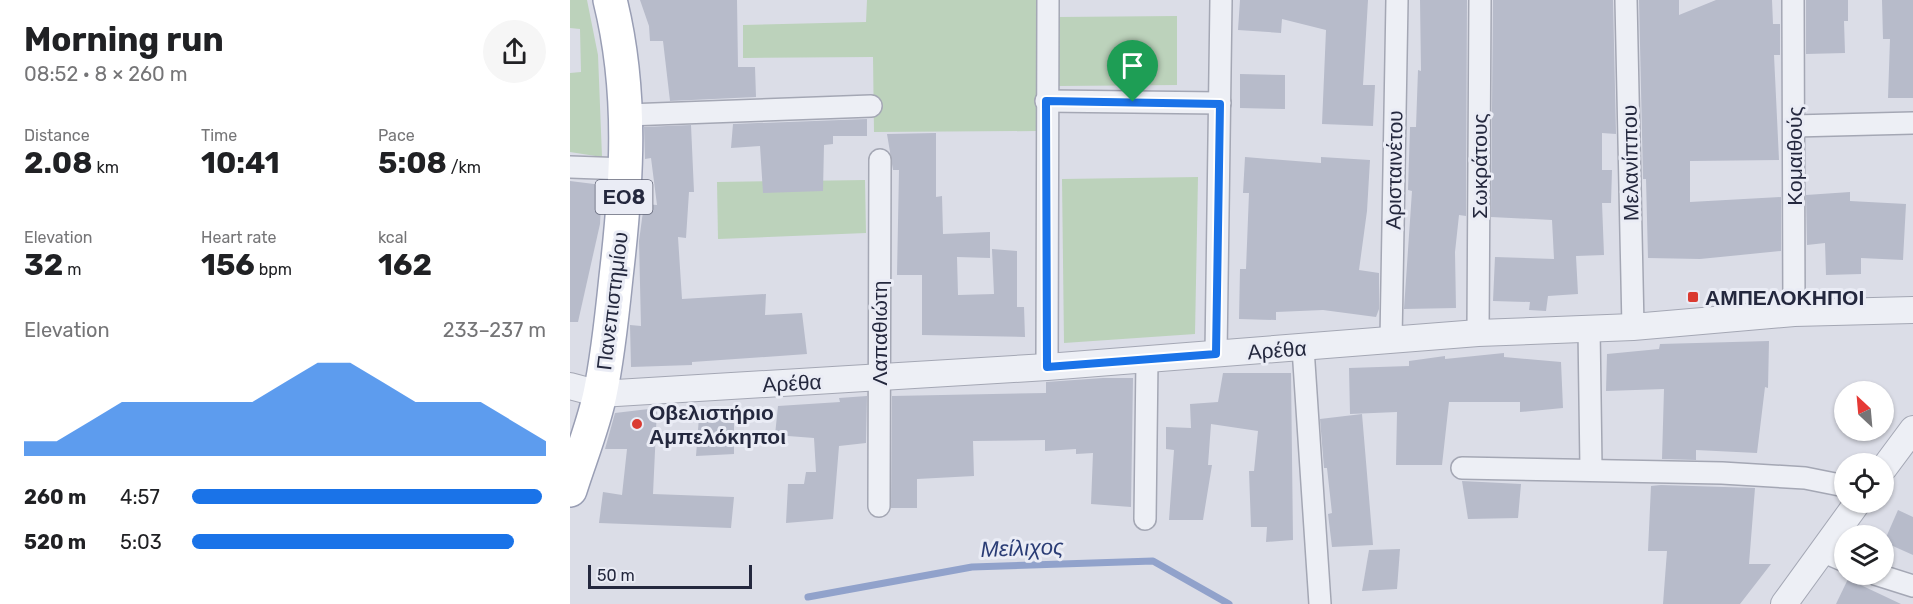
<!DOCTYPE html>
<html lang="en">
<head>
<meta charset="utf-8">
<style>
  :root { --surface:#fff; --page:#f6f6f6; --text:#202124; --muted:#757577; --accent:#1a73e8 }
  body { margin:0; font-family:Rubik,sans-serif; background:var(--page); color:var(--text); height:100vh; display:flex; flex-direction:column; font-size:22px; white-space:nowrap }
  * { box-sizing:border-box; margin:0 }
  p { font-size:20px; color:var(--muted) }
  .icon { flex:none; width:33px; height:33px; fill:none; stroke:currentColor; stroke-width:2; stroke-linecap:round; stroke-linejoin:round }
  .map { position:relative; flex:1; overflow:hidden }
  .panel { display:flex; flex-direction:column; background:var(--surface); width:570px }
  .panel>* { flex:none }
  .needle { width:39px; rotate:334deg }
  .tools { position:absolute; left:1264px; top:381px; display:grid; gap:12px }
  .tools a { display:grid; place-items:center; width:60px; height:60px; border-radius:50%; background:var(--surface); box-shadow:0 2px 4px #0004; font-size:30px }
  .scale { position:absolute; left:18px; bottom:15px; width:164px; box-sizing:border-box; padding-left:6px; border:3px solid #24283e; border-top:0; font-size:16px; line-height:21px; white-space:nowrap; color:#24283e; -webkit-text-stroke:4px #eaecf5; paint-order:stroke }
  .pin { position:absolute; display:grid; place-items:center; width:51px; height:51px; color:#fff; margin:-62px -26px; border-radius:50% 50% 50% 0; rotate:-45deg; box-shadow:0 0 6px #0007 }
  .pin .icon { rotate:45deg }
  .round { display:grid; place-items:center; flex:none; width:63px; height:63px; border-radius:32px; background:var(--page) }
  .head { display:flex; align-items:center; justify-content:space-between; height:102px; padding:0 24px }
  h1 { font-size:33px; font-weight:700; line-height:45px }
  .figures { display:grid; grid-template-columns:repeat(3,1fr); gap:9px; height:102px; padding:6px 24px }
  .figures div { display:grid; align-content:center }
  .figures b { font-size:30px; font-weight:700 }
  .figures small { font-size:16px; font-weight:400 }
  .figures p { font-size:16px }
  .chart { height:168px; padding:12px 24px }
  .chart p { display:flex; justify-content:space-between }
  .chart svg { width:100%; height:108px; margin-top:6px; fill:var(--accent); opacity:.7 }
  ul { padding:0 24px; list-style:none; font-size:20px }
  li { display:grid; grid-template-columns:96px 72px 1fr; align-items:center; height:45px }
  li i { height:15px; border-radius:8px; background:var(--accent) }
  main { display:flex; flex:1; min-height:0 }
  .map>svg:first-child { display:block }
  .green { fill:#bcd2bb }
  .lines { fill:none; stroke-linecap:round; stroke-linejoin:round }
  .stream { stroke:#91a2cb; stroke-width:7 }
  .building { fill:#b7bbca }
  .minor-casing { stroke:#a4a7b4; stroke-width:24 }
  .tertiary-casing { stroke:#a4a7b4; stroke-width:28 }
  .primary-casing { stroke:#999eb4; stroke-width:36 }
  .minor { stroke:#edeff5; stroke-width:21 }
  .tertiary { stroke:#edeff5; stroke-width:26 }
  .primary { stroke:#fff; stroke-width:33 }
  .route-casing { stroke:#fff; stroke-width:12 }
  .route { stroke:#1a73e8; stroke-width:8 }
  .poi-dot { fill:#da3a31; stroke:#eaecf5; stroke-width:2 }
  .labels { text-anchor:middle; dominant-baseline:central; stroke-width:6; stroke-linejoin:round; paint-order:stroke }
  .shield { fill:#eaecf5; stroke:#5f6375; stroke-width:1.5 }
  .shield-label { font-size:20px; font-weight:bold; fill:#24283e }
  .street-label { font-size:21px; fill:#24283e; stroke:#eaecf5 }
  .poi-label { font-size:21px; font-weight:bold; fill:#24283e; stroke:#eaecf5; text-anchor:start }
  .water-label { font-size:22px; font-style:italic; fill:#2a3c75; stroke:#eaecf5 }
</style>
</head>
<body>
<main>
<section class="panel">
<div class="head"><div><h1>Morning run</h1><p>08:52 · 8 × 260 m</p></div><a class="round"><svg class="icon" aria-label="share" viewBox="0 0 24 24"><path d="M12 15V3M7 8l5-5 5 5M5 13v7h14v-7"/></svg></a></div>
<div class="figures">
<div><p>Distance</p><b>2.08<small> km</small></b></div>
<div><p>Time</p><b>10:41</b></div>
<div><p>Pace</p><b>5:08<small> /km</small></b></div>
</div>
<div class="figures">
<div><p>Elevation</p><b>32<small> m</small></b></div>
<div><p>Heart rate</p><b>156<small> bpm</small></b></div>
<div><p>kcal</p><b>162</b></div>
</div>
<div class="chart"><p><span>Elevation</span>233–237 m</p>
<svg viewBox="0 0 160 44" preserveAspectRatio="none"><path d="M0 44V38L10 38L20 30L30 22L40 22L50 22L60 22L70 22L80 14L90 6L100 6L110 14L120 22L130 22L140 22L150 30L160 38V44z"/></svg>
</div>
<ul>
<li><b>260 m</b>4:57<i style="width:99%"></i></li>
<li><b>520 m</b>5:03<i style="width:91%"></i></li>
</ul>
</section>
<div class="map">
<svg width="1343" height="604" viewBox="0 0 1343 604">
  <rect width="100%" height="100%" fill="#dbdde7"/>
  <g class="green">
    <polygon points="0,0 17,0 28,55 32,157 0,152 0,73 11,72 10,29 0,28"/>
    <polygon points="297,0 469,0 467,131 304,132 303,57 173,58 173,25 296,22"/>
    <polygon points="607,16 607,85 489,86 489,17"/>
    <polygon points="628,177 625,334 494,343 492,179"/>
    <polygon points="295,180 296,233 148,239 147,182"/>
  </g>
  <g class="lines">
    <polyline class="stream" points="238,597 402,567 583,561 659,604"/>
  </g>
  <g class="building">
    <polygon points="70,0 167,0 168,67 185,67 186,97 100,101 93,41 80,41 79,26"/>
    <polygon points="670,0 798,0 793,85 805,85 803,126 752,124 756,30 712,19 711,33 668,30"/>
    <polygon points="850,0 897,0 896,216 889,215 885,252 886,308 834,309 842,191 838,190 840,127 846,127 848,70 851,71"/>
    <polygon points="923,0 1043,0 1046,134 1032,133 1032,170 1042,170 1041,203 1032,203 1034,255 1006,256 1008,294 978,296 976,311 959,310 960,302 923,301 925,257 984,259 982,220 921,217"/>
    <polygon points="1069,0 1109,0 1109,15 1146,0 1202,0 1203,24 1210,24 1210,55 1204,55 1209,160 1120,161 1120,202 1211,197 1211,251 1130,259 1078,258 1076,179 1073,179"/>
    <polygon points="1236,0 1278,0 1278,21 1274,21 1275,53 1236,54"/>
    <polygon points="1312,0 1343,0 1343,98 1318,98 1320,39 1313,39"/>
    <polygon points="670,74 715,75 715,109 670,108"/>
    <polygon points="297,119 297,136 263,136 263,144 254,145 253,191 193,193 190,146 161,148 163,124"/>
    <polygon points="121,125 124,192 119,192 116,238 108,237 112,299 196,294 195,315 232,313 237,354 122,362 122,365 61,367 60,325 71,326 69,241 74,204 87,205 81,158 75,159 74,127"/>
    <polygon points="366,133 366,197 372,196 373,234 420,232 420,258 387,257 388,295 424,294 422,249 447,251 447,307 454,307 455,337 352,335 352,275 327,275 329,170 323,170 317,134"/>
    <polygon points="675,157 751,163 751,157 800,160 797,211 789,270 809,273 809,309 806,317 753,310 706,312 706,320 669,319 670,269 676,269 679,193 673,193"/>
    <polygon points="0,181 32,185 30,224 8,322 0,322"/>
    <polygon points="1280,192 1280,201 1336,204 1333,260 1291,258 1291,274 1256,275 1255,243 1237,245 1236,195"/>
    <polygon points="1199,341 1198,388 1195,387 1187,453 1126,450 1126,460 1092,459 1094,389 1036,391 1037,354 1089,349 1090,344"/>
    <polygon points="934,353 934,357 991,362 993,408 950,412 950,402 879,402 872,465 826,465 827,412 780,414 779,368 839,366 839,361 875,356 875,359"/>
    <polygon points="653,373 721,373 723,540 696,542 697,527 681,527 679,471 684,471 688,431 641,424 638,465 642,465 633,520 599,520 604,450 596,449 596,427 621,428 620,404 648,402"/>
    <polygon points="533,378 563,378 561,507 521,504 523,453 506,454 506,449 475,451 475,440 403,441 404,476 347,479 347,508 321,508 322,396 476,393 476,382"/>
    <polygon points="297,396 296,443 269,446 263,519 216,523 218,484 234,484 236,472 246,472 244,438 205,435 208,406 270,402 269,398"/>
    <polygon points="87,408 83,494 164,497 161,528 29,523 33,492 52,495 57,449 35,449 45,413"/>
    <polygon points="792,414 803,545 762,547 758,514 762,513 757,468 754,468 750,419"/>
    <polygon points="129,417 164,417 164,454 126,456"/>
    <polygon points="892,481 951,484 948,518 898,519"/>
    <polygon points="1091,485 1185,488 1179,564 1201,564 1170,604 1093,604 1097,551 1078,551 1081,486"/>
    <polygon points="1328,510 1343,517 1343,555 1314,542"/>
    <polygon points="830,549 827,589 792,591 799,550"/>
    <polygon points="1278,579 1331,604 1266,604"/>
  </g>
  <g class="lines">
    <defs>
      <g id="minor">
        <polyline points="1056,0 1063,327"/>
        <polyline points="1223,0 1224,313"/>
        <polyline points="476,101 650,103"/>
        <polyline points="57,115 301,106"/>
        <polyline points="1224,126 1343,123"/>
        <polyline points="0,167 57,169"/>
        <polyline points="1019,328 1021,468"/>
        <polyline points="908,333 910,0"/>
        <polyline points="821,340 827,0"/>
        <polyline points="733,348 750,604"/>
        <polyline points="646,354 651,0"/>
        <polyline points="477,367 478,0"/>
        <polyline points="892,468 1152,473 1235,478 1275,486"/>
        <polyline points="309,506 310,160"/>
        <polyline points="575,519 577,360"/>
        <polyline points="1252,551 1275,561"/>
        <polyline points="1305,574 1343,586"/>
      </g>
      <g id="tertiary">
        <polyline points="0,386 30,394 477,367 908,333 1063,327 1224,313 1343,310"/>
        <polyline points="1314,468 1343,429"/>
        <polyline points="1214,604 1288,502"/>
      </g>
      <path id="primary" d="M0 490C10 458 23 427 30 394 38 356 42 316 46 277 57 183 63 92 40 0"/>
    </defs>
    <use href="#minor" class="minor-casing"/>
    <use href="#tertiary" class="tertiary-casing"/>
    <use href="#primary" class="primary-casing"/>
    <use href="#minor" class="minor"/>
    <use href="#tertiary" class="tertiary"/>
    <use href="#primary" class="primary"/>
  </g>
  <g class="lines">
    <defs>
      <polygon id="route" points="476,101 650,104 646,354 477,367"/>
    </defs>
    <use href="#route" class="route-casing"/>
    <use href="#route" class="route"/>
  </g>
  <g class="poi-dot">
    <rect x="1117" y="291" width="12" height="12" rx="3"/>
    <circle cx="67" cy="424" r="6"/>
  </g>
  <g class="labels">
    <rect class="shield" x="25.5" y="180" width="57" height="34" rx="4.5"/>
    <g class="shield-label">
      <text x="54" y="197">ΕΟ8</text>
    </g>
    <g class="street-label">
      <text transform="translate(1224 156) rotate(-90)">Κομαιθούς</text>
      <text transform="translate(1060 163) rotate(-91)">Μελανίππου</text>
      <text transform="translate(909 166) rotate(-90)">Σωκράτους</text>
      <text transform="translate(824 170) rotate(-89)">Αρισταινέτου</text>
      <text transform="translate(42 301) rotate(-83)">Πανεπιστημίου</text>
      <text transform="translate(309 333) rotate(-90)">Λαπαθιώτη</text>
      <text transform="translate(707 350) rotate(-4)">Αρέθα</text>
      <text transform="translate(222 383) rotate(-3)">Αρέθα</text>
    </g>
    <g class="poi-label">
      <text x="1135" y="297">ΑΜΠΕΛΟΚΗΠΟΙ</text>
      <text x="79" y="412">Οβελιστήριο<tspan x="79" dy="24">Αμπελόκηποι</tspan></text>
    </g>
    <g class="water-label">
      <text transform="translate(452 548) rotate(-2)">Μείλιχος</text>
    </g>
  </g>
</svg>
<div class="tools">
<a><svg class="needle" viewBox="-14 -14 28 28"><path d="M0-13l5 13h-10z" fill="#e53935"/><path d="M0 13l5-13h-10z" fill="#757577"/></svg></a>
<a><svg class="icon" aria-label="locate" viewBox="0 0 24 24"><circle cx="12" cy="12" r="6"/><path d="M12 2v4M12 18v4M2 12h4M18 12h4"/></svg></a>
<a><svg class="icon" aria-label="layers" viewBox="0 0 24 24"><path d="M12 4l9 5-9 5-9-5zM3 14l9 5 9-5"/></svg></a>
</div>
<div class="scale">50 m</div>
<div class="pin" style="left:563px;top:102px;background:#1e9e55"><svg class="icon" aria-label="arrive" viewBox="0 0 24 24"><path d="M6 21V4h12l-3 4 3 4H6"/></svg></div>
</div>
</main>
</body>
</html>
